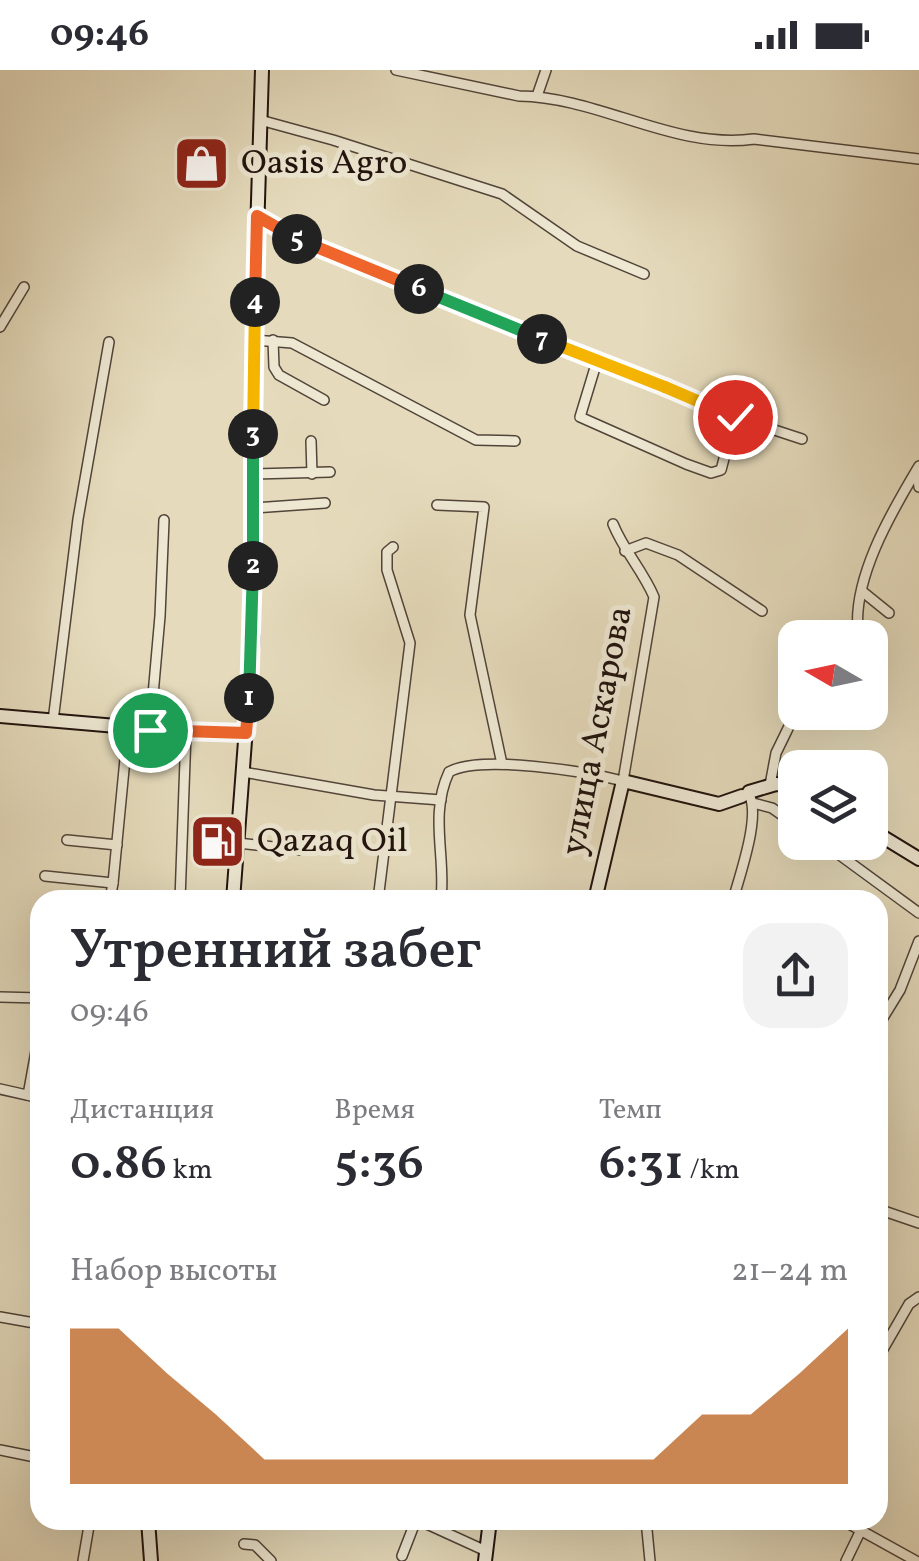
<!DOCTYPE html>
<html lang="ru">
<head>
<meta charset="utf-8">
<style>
  :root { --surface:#fff; --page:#f2f2f3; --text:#2b2b33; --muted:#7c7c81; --accent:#b45309 }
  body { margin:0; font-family:Vollkorn,serif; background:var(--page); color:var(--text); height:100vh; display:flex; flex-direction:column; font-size:38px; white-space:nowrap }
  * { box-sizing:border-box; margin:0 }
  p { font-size:32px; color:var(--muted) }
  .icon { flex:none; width:55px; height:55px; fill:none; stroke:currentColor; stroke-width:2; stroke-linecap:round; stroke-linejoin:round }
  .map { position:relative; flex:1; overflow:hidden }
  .panel { position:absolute; left:30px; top:820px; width:858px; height:640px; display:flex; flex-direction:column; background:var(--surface); border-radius:30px; box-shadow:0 10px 40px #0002 }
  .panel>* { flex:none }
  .needle { width:65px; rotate:279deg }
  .tools { position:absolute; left:778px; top:550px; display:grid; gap:20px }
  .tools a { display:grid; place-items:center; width:110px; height:110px; border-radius:20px; background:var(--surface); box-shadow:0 10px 40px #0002; font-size:50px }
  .pin { position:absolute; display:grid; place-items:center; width:85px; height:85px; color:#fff; margin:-42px; border:5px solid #fff; border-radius:50%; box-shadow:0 2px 10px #0007 }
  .km { position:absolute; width:50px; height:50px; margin:-25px; border-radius:50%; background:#222; color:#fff; font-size:28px; line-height:50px; text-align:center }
  .round { display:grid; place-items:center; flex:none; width:105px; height:105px; border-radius:30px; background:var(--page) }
  .summary { display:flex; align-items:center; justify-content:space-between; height:170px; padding:0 40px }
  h1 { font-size:55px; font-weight:600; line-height:75px }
  .figures { display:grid; grid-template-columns:repeat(3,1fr); gap:15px; height:170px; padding:10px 40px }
  .figures div { display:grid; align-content:center }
  .figures b { font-size:50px; font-weight:600 }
  .figures small { font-size:28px; font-weight:400 }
  .figures p { font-size:28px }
  .chart { height:280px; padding:20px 40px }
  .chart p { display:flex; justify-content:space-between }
  .chart svg { width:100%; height:180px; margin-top:10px; fill:var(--accent); opacity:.7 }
  .status { display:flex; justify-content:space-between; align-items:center; height:70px; padding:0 50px; background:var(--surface); direction:ltr }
  .status svg { height:28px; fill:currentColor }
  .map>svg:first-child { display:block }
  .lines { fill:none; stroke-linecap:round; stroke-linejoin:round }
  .street-casing { stroke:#514439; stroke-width:12 }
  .secondary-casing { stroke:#20120d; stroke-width:16 }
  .street { stroke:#eee8d3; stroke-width:9 }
  .secondary { stroke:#eee8d3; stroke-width:12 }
  .split-1-casing { stroke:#fff; stroke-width:20 }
  .split-2-casing { stroke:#fff; stroke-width:20 }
  .split-3-casing { stroke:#fff; stroke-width:20 }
  .split-4-casing { stroke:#fff; stroke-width:20 }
  .split-5-casing { stroke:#fff; stroke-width:20 }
  .split-6-casing { stroke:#fff; stroke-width:20 }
  .split-7-casing { stroke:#fff; stroke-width:20 }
  .split-8-casing { stroke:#fff; stroke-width:20 }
  .split-9-casing { stroke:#fff; stroke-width:20 }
  .split-1 { stroke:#f0652b; stroke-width:12 }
  .split-2 { stroke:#22a559; stroke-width:12 }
  .split-3 { stroke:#22a559; stroke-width:12 }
  .split-4 { stroke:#f5b400; stroke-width:12 }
  .split-5 { stroke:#f0652b; stroke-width:12 }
  .split-6 { stroke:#f0652b; stroke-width:12 }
  .split-7 { stroke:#22a559; stroke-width:12 }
  .split-8 { stroke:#f5b400; stroke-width:12 }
  .split-9 { stroke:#f5b400; stroke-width:12 }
  .labels { text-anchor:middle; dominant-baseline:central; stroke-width:10; stroke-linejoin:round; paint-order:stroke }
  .poi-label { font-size:35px; fill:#20120d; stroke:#eee8d3; text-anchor:start }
  .street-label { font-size:35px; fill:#20120d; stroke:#eee8d3 }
</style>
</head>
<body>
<div class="status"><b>09:46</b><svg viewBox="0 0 49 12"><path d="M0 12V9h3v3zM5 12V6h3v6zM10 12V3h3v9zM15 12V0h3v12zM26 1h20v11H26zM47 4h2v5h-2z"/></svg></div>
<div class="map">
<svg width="919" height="1491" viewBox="0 0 919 1491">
  <rect width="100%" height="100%" fill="#e5dbbc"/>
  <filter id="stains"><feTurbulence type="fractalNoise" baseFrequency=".002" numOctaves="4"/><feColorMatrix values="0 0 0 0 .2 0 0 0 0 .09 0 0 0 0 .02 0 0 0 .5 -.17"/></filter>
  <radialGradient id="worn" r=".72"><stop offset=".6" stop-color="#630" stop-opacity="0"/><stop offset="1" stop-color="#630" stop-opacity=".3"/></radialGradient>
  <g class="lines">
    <defs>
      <g id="street">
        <path d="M396 0 519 26C600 27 673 80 754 69L919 89"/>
        <polyline points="537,26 546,0"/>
        <polyline points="260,50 333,70 502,124 577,176 644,204"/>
        <polyline points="257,146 284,163 450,232 735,347 802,369"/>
        <polyline points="0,257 24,217"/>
        <polyline points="254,270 292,273 476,370 515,371"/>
        <polyline points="273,270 274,297 279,305 324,330"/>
        <polyline points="597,291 580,347 686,394 711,403 721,400 735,347"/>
        <polyline points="311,371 312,404"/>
        <polyline points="917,400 919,417"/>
        <polyline points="253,404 330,402"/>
        <polyline points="437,435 484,437 470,545 502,694"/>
        <polyline points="253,438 325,433"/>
        <polyline points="625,481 646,473 678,485 762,541"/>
        <polyline points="863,522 889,543"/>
        <path d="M859 568C849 513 892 441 919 396"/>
        <polyline points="53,651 78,449 109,272"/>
        <polyline points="150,659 160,546 164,450"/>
        <polyline points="243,702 374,725 441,730"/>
        <polyline points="770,715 776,683 796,642"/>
        <polyline points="753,733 772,738 795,754"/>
        <polyline points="67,770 117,775"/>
        <polyline points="822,772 919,843"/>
        <polyline points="238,773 301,780"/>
        <polyline points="45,806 113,813 128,658"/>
        <polyline points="110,830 113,813"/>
        <polyline points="180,830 186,662"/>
        <polyline points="378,830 410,573 387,500 387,482 393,477"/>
        <path d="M441 830C446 786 429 745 449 702 480 684 587 702 623 711L654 527C643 501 624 481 613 454"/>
        <path d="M733 830C740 804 762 743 748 723"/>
        <polyline points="0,927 40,928"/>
        <polyline points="878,956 900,920 919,871"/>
        <polyline points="0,1019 40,1028"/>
        <polyline points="28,1025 36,981"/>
        <polyline points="878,1139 919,1153"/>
        <polyline points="0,1247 40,1254"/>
        <polyline points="878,1288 909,1234 919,1227"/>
        <polyline points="0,1380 40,1388"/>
        <polyline points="418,1450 486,1481"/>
        <polyline points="646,1450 650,1491"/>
        <polyline points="842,1450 916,1491"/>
        <polyline points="244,1474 255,1475 271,1491"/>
        <polyline points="402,1486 416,1450"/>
        <polyline points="83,1491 90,1450"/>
        <polyline points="846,1491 860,1462"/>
      </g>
      <g id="secondary">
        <polyline points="0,646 186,662 246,663"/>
        <polyline points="749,722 776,714 795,716"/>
        <polyline points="870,759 919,789"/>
        <polyline points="233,830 253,565 253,295 262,0"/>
        <polyline points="595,830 623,711 719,734 742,726"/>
        <polyline points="148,1450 151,1491"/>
        <polyline points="485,1491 490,1450"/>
      </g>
    </defs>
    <use href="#street" class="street-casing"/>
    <use href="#secondary" class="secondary-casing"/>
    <use href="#street" class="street"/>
    <use href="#secondary" class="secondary"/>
  </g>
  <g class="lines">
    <defs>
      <polyline id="split-1" points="150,660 246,663 249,628"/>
      <polyline id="split-2" points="249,628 253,496"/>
      <polyline id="split-3" points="253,496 253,364"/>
      <polyline id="split-4" points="253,364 255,232"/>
      <polyline id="split-5" points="255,232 257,146 297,169"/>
      <polyline id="split-6" points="297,169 419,219"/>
      <polyline id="split-7" points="419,219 542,269"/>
      <polyline id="split-8" points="542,269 665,317"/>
      <polyline id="split-9" points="665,317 735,347"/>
    </defs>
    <use href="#split-1" class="split-1-casing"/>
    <use href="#split-2" class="split-2-casing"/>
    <use href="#split-3" class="split-3-casing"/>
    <use href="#split-4" class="split-4-casing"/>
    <use href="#split-5" class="split-5-casing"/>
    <use href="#split-6" class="split-6-casing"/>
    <use href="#split-7" class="split-7-casing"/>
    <use href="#split-8" class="split-8-casing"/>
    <use href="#split-9" class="split-9-casing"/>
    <use href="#split-1" class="split-1"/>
    <use href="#split-2" class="split-2"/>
    <use href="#split-3" class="split-3"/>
    <use href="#split-4" class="split-4"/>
    <use href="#split-5" class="split-5"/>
    <use href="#split-6" class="split-6"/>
    <use href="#split-7" class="split-7"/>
    <use href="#split-8" class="split-8"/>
    <use href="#split-9" class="split-9"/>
  </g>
  <defs>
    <symbol id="shop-square" viewBox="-11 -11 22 22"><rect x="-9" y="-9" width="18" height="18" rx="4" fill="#8f2418" stroke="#eee8d3"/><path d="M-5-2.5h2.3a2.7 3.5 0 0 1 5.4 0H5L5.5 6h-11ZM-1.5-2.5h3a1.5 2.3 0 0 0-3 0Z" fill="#fff"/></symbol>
    <symbol id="fuel-square" viewBox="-11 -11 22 22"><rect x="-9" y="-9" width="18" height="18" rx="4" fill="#8f2418" stroke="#eee8d3"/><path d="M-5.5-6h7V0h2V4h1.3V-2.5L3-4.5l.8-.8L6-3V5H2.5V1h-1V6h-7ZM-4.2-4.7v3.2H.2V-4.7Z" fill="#fff"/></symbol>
  </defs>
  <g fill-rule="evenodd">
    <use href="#shop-square" x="170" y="62" width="63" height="63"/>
    <use href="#fuel-square" x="186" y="740" width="63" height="63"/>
  </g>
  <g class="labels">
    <g class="poi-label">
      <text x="241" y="94">Oasis Agro</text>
      <text x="257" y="772">Qazaq Oil</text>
    </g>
    <g class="street-label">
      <text transform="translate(598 661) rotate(-79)">улица Аскарова</text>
    </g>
  </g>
  <rect width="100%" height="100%" filter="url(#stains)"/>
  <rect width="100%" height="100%" fill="url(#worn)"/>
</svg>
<div class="tools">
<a><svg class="needle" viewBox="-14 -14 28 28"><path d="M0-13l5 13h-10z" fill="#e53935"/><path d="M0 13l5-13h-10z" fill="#7c7c81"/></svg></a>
<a><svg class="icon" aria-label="layers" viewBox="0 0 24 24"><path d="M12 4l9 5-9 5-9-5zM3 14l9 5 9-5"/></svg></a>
</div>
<div class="pin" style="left:150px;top:660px;background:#1e9e55"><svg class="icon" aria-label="arrive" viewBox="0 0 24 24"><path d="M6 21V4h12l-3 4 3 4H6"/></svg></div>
<div class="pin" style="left:735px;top:347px;background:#d93025"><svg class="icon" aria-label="check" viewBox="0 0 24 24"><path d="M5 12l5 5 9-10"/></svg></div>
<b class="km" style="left:249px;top:628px">1</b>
<b class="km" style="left:253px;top:496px">2</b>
<b class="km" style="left:253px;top:364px">3</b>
<b class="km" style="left:255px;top:232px">4</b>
<b class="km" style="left:297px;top:169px">5</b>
<b class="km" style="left:419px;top:219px">6</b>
<b class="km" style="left:542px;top:269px">7</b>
<section class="panel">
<div class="summary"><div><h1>Утренний забег</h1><p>09:46</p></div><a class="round"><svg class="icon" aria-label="share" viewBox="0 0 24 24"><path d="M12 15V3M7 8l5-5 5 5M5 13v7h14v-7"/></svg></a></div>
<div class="figures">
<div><p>Дистанция</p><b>0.86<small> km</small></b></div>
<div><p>Время</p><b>5:36</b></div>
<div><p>Темп</p><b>6:31<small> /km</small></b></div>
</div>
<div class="chart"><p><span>Набор высоты</span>21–24 m</p>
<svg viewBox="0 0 160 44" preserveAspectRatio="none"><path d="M0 44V6L10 6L20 17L30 27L40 38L50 38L60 38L70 38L80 38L90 38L100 38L110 38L120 38L130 27L140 27L150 17L160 6V44z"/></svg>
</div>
</section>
</div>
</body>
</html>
